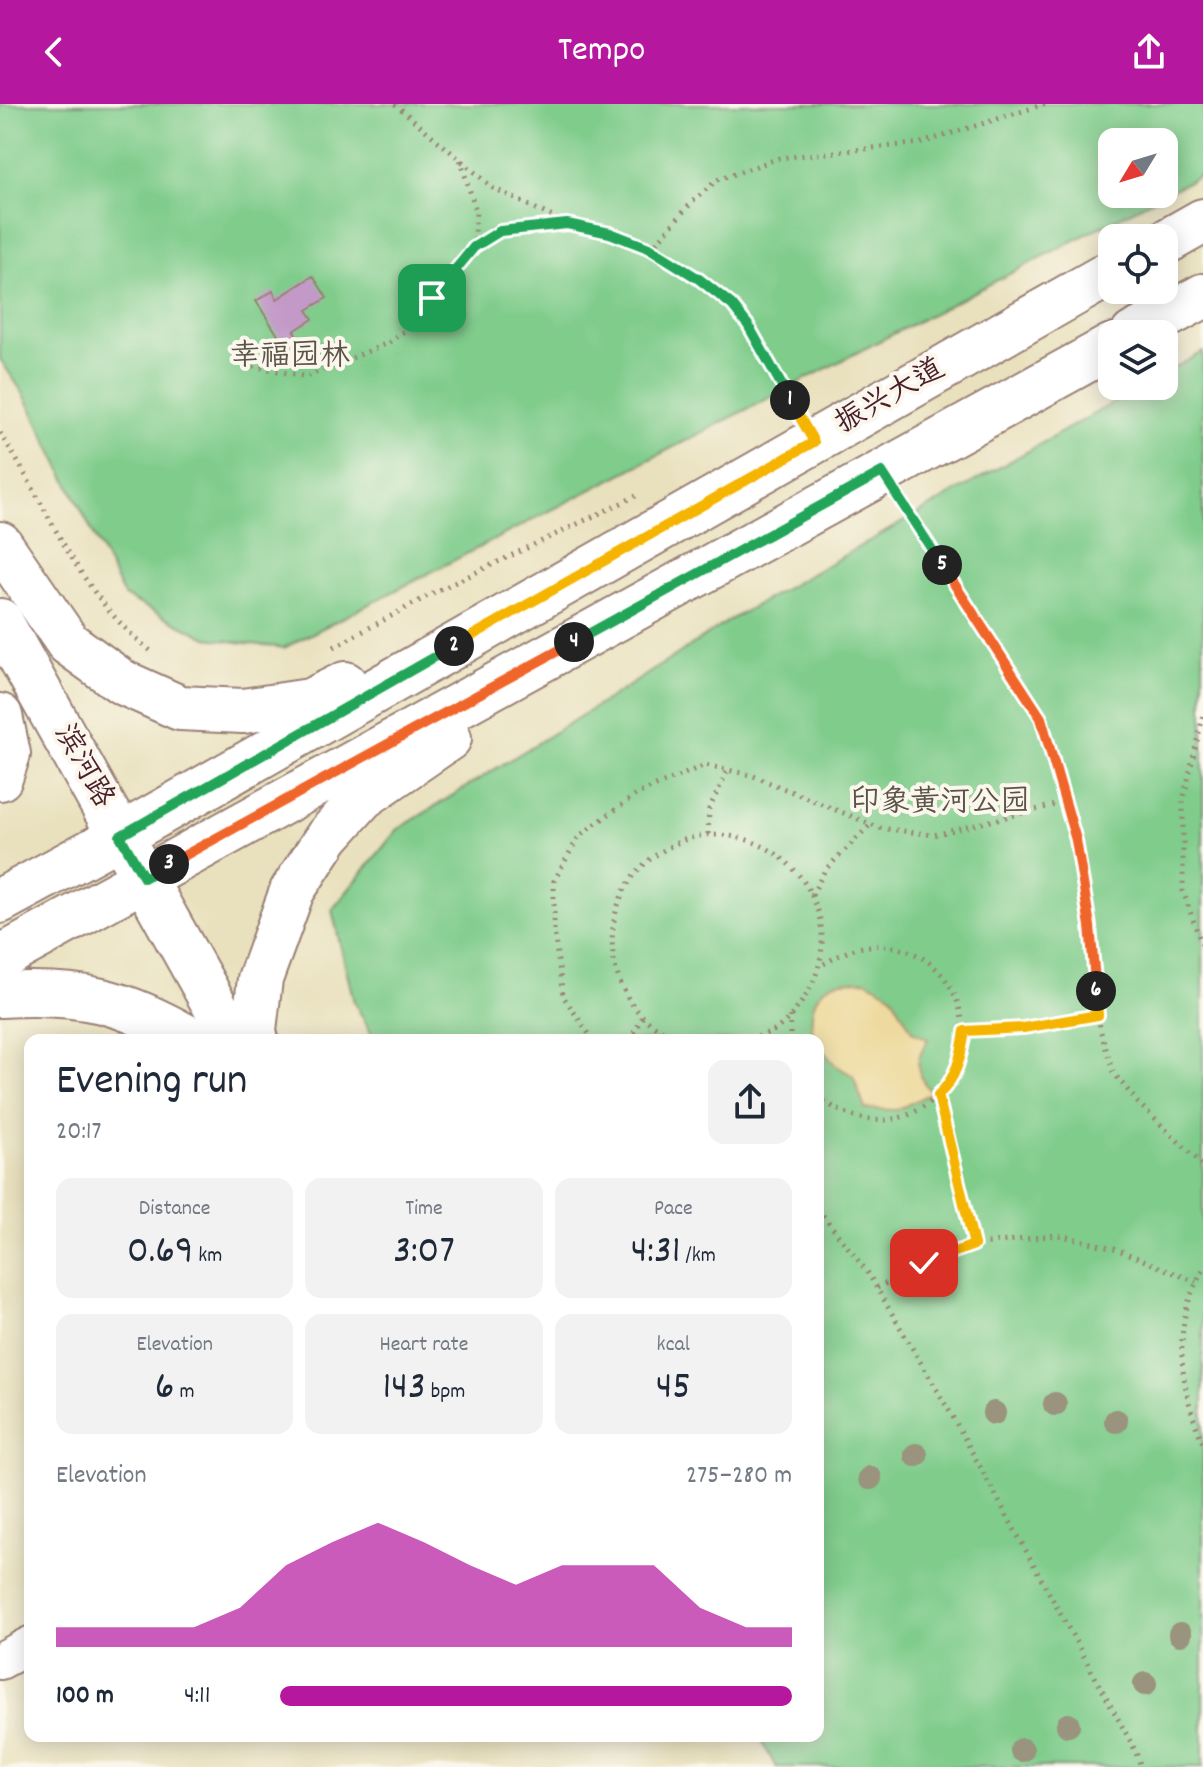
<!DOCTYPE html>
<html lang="en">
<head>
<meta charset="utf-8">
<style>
  :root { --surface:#fff; --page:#f2f2f3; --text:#1f2937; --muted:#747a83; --accent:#b5179e }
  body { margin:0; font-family:Dekko,"LXGW WenKai TC",sans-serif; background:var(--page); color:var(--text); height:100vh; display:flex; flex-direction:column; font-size:30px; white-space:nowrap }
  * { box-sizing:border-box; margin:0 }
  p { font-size:26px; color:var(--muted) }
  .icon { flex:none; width:44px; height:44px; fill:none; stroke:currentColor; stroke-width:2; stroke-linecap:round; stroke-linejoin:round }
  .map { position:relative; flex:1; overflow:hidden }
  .sheet { position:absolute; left:24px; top:930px; width:800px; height:708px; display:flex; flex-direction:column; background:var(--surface); border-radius:16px; box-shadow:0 4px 20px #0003 }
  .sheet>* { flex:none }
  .needle { width:52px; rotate:232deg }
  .controls { position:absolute; left:1098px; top:24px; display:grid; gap:16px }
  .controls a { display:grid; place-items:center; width:80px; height:80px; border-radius:16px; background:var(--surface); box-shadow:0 4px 20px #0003; font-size:40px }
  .pin { position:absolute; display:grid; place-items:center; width:68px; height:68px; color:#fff; margin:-34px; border-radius:16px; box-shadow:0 4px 12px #0006 }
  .km { position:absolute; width:40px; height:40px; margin:-20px; border-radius:50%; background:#222; color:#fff; font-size:22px; line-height:40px; text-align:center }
  .round { display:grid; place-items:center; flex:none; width:84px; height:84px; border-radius:16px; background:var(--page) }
  .head { display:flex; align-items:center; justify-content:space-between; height:136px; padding:0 32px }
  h1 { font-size:44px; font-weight:600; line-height:60px }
  .figures { display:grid; grid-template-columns:repeat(3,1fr); gap:12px; height:136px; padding:8px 32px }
  .figures div { display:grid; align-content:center; border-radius:16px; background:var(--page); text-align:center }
  .figures b { font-size:40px; font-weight:600 }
  .figures small { font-size:22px; font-weight:400 }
  .figures p { font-size:22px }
  .chart { height:224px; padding:16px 32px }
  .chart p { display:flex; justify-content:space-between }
  .chart svg { width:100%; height:144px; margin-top:8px; fill:var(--accent); opacity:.7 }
  ul { padding:0 32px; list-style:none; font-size:26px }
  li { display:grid; grid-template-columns:128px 96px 1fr; align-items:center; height:60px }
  li i { height:20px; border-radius:10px; background:var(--accent) }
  header { display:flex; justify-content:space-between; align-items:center; height:104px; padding:0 32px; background:var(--accent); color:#fff; font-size:36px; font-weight:600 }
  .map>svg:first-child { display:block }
  .green { fill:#7fcc8b; stroke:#64765b; stroke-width:2; fill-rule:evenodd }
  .sand { fill:#eeda9e; stroke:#9c7c64; stroke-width:2 }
  .building { fill:#c299c7 }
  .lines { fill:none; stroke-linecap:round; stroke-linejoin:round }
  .minor-casing { stroke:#9a8074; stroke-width:40 }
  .major-casing { stroke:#9a8074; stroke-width:48 }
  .path { stroke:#9a8074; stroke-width:5; stroke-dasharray:2 6; stroke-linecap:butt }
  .minor { stroke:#fff; stroke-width:36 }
  .major { stroke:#fff; stroke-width:44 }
  .tree { fill:#9a937d }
  .split-1-casing { stroke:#fff; stroke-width:16 }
  .split-2-casing { stroke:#fff; stroke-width:16 }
  .split-3-casing { stroke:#fff; stroke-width:16 }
  .split-4-casing { stroke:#fff; stroke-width:16 }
  .split-5-casing { stroke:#fff; stroke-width:16 }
  .split-6-casing { stroke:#fff; stroke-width:16 }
  .split-7-casing { stroke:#fff; stroke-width:16 }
  .split-1 { stroke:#22a559; stroke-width:10 }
  .split-2 { stroke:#f5b400; stroke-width:10 }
  .split-3 { stroke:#22a559; stroke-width:10 }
  .split-4 { stroke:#f0652b; stroke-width:10 }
  .split-5 { stroke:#22a559; stroke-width:10 }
  .split-6 { stroke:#f0652b; stroke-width:10 }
  .split-7 { stroke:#f5b400; stroke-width:10 }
  .labels { text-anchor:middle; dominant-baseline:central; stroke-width:8; stroke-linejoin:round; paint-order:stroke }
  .park-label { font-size:30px; fill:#5a5348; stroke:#fbf7ec }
  .street-label { font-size:30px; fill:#4a1f2b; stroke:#fbf7ec }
</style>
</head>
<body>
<header><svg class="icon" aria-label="back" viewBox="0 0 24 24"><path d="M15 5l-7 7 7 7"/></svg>Tempo<svg class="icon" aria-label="share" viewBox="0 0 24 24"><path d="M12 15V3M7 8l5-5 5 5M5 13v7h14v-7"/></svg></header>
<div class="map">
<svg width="1203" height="1663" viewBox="0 0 1203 1663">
  <rect width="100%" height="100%" fill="#fbf7ec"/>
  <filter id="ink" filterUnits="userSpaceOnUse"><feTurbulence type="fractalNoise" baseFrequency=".0125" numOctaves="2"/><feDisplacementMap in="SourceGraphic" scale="16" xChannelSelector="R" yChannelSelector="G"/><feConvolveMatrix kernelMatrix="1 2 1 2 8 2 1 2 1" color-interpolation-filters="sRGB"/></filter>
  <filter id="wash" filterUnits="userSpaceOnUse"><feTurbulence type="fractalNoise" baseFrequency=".006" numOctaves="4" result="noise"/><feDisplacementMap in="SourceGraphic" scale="32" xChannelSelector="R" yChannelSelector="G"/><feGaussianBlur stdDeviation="1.8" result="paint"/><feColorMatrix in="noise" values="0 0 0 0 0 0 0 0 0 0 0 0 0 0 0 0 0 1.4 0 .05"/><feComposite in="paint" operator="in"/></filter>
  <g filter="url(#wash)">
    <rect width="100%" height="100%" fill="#e9e1be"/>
    <g class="green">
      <path d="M0 0H1203V70L284 544 207 534 124 492 25 292 0 255ZM1112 38H1164V90H1112Z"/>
      <polygon points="1203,248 1203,1663 776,1663 759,1632 818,1632 818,936 375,936 354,898 332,806 397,726 626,584 730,516 1143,282 1164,282 1164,270"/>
    </g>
    <path class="sand" d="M866 876 891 890 913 928 928 935C914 958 915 968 931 989L897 1006 865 1005 853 972 835 961 818 941V936H814C809 915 810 890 833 879 841 875 857 877 866 876Z"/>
    <g id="blocks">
      <polygon class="building" points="313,172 327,194 307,206 313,215 294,227 300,236 287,245 256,197 273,187 277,195"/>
    </g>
  </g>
  <g filter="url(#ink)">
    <use href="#blocks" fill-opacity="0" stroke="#9a8074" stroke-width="2"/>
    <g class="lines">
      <defs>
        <polyline id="minor" points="0,1557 30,1541"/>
        <g id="major">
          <polyline points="1164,139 1203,117"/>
          <polyline points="1133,230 1203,192"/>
          <polyline points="0,440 68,539 122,578 180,604 243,607 310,597 345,580"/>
          <polyline points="0,517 234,936"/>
          <polyline points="0,612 8,650 0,674"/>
          <polyline points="0,797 120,732 1112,168"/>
          <polyline points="0,854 1112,242"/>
          <path d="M0 891C80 886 123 896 192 936"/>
          <polyline points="256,936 254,926 260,875 292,787 328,732 363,693 449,634"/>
        </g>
      </defs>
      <use href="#minor" class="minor-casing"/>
      <use href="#major" class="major-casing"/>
      <g class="path">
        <polyline points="395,0 493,84 567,120 610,129 651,145 699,175 732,201 748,221 797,308"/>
        <polyline points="475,142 500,127 564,120"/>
        <polyline points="651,145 692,98 717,76 779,54 921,39 1045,0"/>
        <polyline points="253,262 306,273 388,239 411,222 474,143 476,107 460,55"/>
        <path d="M0 329C50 405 79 494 155 550"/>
        <polyline points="902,400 1041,614 1076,736 1090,822 1100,925 1113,968 1138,999 1203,1061"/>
        <polyline points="334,543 439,486 636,392"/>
        <polyline points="1203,612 1183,696 1183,787 1203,844"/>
        <polyline points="708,730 709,705 728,666"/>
        <polyline points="812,791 825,766 870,721"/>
        <polyline points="790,912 790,936"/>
        <polyline points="965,927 1023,924 1098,911"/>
        <polyline points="593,936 563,892 554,828 554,777 579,732 637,690 705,661 751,671 880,724 934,731 1067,698"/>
        <polyline points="630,936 643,912"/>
        <path d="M685 936C600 914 587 794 659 749 674 739 692 731 710 731 792 728 849 813 809 886 800 902 788 918 773 927 766 930 757 933 750 936"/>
        <polyline points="938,991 974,1141"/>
        <path d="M818 993C845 1013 876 1024 910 1010 999 970 969 836 871 842 852 843 836 853 820 862"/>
        <polyline points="818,1105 868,1169 954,1315 1135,1646 1141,1663"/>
        <path d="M1203 1167C1170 1218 1180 1286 1203 1339"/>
        <polyline points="877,1184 924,1159 974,1141 1058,1131 1114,1144 1196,1178"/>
      </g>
      <use href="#minor" class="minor"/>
      <use href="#major" class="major"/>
    </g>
    <g class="tree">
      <circle cx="1055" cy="1300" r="12"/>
      <circle cx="994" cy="1309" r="12"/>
      <circle cx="1116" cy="1317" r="12"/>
      <circle cx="916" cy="1351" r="12"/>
      <circle cx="870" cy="1374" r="12"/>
      <circle cx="1180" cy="1530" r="12"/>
      <circle cx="1145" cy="1580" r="12"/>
      <circle cx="1068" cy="1621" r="12"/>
      <circle cx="1022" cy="1646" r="12"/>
    </g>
  </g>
  <g class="lines" filter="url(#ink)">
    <defs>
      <polyline id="split-1" points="432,194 474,143 500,127 567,120 610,129 651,145 699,175 732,201 748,221 790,296"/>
      <polyline id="split-2" points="454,542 814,338 790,296"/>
      <polyline id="split-3" points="169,760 144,774 120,732 454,542"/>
      <polyline id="split-4" points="169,760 574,538"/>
      <polyline id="split-5" points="574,538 882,368 942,461"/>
      <polyline id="split-6" points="942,461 1041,614 1076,736 1090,822 1096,887"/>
      <path id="split-7" d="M924 1159 974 1141 938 991C957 974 961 952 965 927L1023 924 1098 911 1096 887"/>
    </defs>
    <use href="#split-1" class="split-1-casing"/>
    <use href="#split-2" class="split-2-casing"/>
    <use href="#split-3" class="split-3-casing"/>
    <use href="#split-4" class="split-4-casing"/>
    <use href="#split-5" class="split-5-casing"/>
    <use href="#split-6" class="split-6-casing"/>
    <use href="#split-7" class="split-7-casing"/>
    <use href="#split-1" class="split-1"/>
    <use href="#split-2" class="split-2"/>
    <use href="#split-3" class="split-3"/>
    <use href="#split-4" class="split-4"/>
    <use href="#split-5" class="split-5"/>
    <use href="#split-6" class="split-6"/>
    <use href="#split-7" class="split-7"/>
  </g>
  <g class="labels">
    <g class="park-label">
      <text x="290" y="254">幸福园林</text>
      <text x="940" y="700">印象黄河公园</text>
    </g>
    <g class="street-label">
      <text transform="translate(891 294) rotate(-30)">振兴大道</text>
      <text transform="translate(82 663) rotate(61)">滨河路</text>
    </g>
  </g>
</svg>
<div class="controls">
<a><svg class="needle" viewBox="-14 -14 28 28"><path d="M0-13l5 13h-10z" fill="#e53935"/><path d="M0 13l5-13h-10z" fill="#747a83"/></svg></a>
<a><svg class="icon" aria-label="locate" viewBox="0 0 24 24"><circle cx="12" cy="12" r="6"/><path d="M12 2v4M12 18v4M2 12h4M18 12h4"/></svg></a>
<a><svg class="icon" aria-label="layers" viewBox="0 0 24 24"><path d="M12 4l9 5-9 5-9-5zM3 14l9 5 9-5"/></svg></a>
</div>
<div class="pin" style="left:432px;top:194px;background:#1e9e55"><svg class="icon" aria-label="arrive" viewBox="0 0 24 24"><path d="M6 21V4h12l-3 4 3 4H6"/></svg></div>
<div class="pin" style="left:924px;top:1159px;background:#d93025"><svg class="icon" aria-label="check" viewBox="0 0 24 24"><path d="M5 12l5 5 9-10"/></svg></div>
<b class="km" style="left:790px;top:296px">1</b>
<b class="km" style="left:454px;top:542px">2</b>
<b class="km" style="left:169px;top:760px">3</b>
<b class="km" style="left:574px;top:538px">4</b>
<b class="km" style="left:942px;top:461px">5</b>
<b class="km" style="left:1096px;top:887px">6</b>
<section class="sheet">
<div class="head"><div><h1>Evening run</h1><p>20:17</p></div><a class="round"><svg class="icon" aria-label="share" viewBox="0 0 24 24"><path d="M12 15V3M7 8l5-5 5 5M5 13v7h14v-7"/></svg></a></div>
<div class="figures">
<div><p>Distance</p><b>0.69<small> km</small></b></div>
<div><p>Time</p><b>3:07</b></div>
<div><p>Pace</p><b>4:31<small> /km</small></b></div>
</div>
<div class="figures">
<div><p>Elevation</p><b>6<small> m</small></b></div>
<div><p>Heart rate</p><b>143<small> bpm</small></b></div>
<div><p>kcal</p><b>45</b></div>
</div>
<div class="chart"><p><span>Elevation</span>275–280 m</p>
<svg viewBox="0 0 160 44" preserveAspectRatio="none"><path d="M0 44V38L10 38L20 38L30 38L40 32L50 19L60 12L70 6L80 12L90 19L100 25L110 19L120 19L130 19L140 32L150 38L160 38V44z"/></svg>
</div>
<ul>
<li><b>100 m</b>4:11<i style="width:100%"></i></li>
</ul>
</section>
</div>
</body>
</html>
